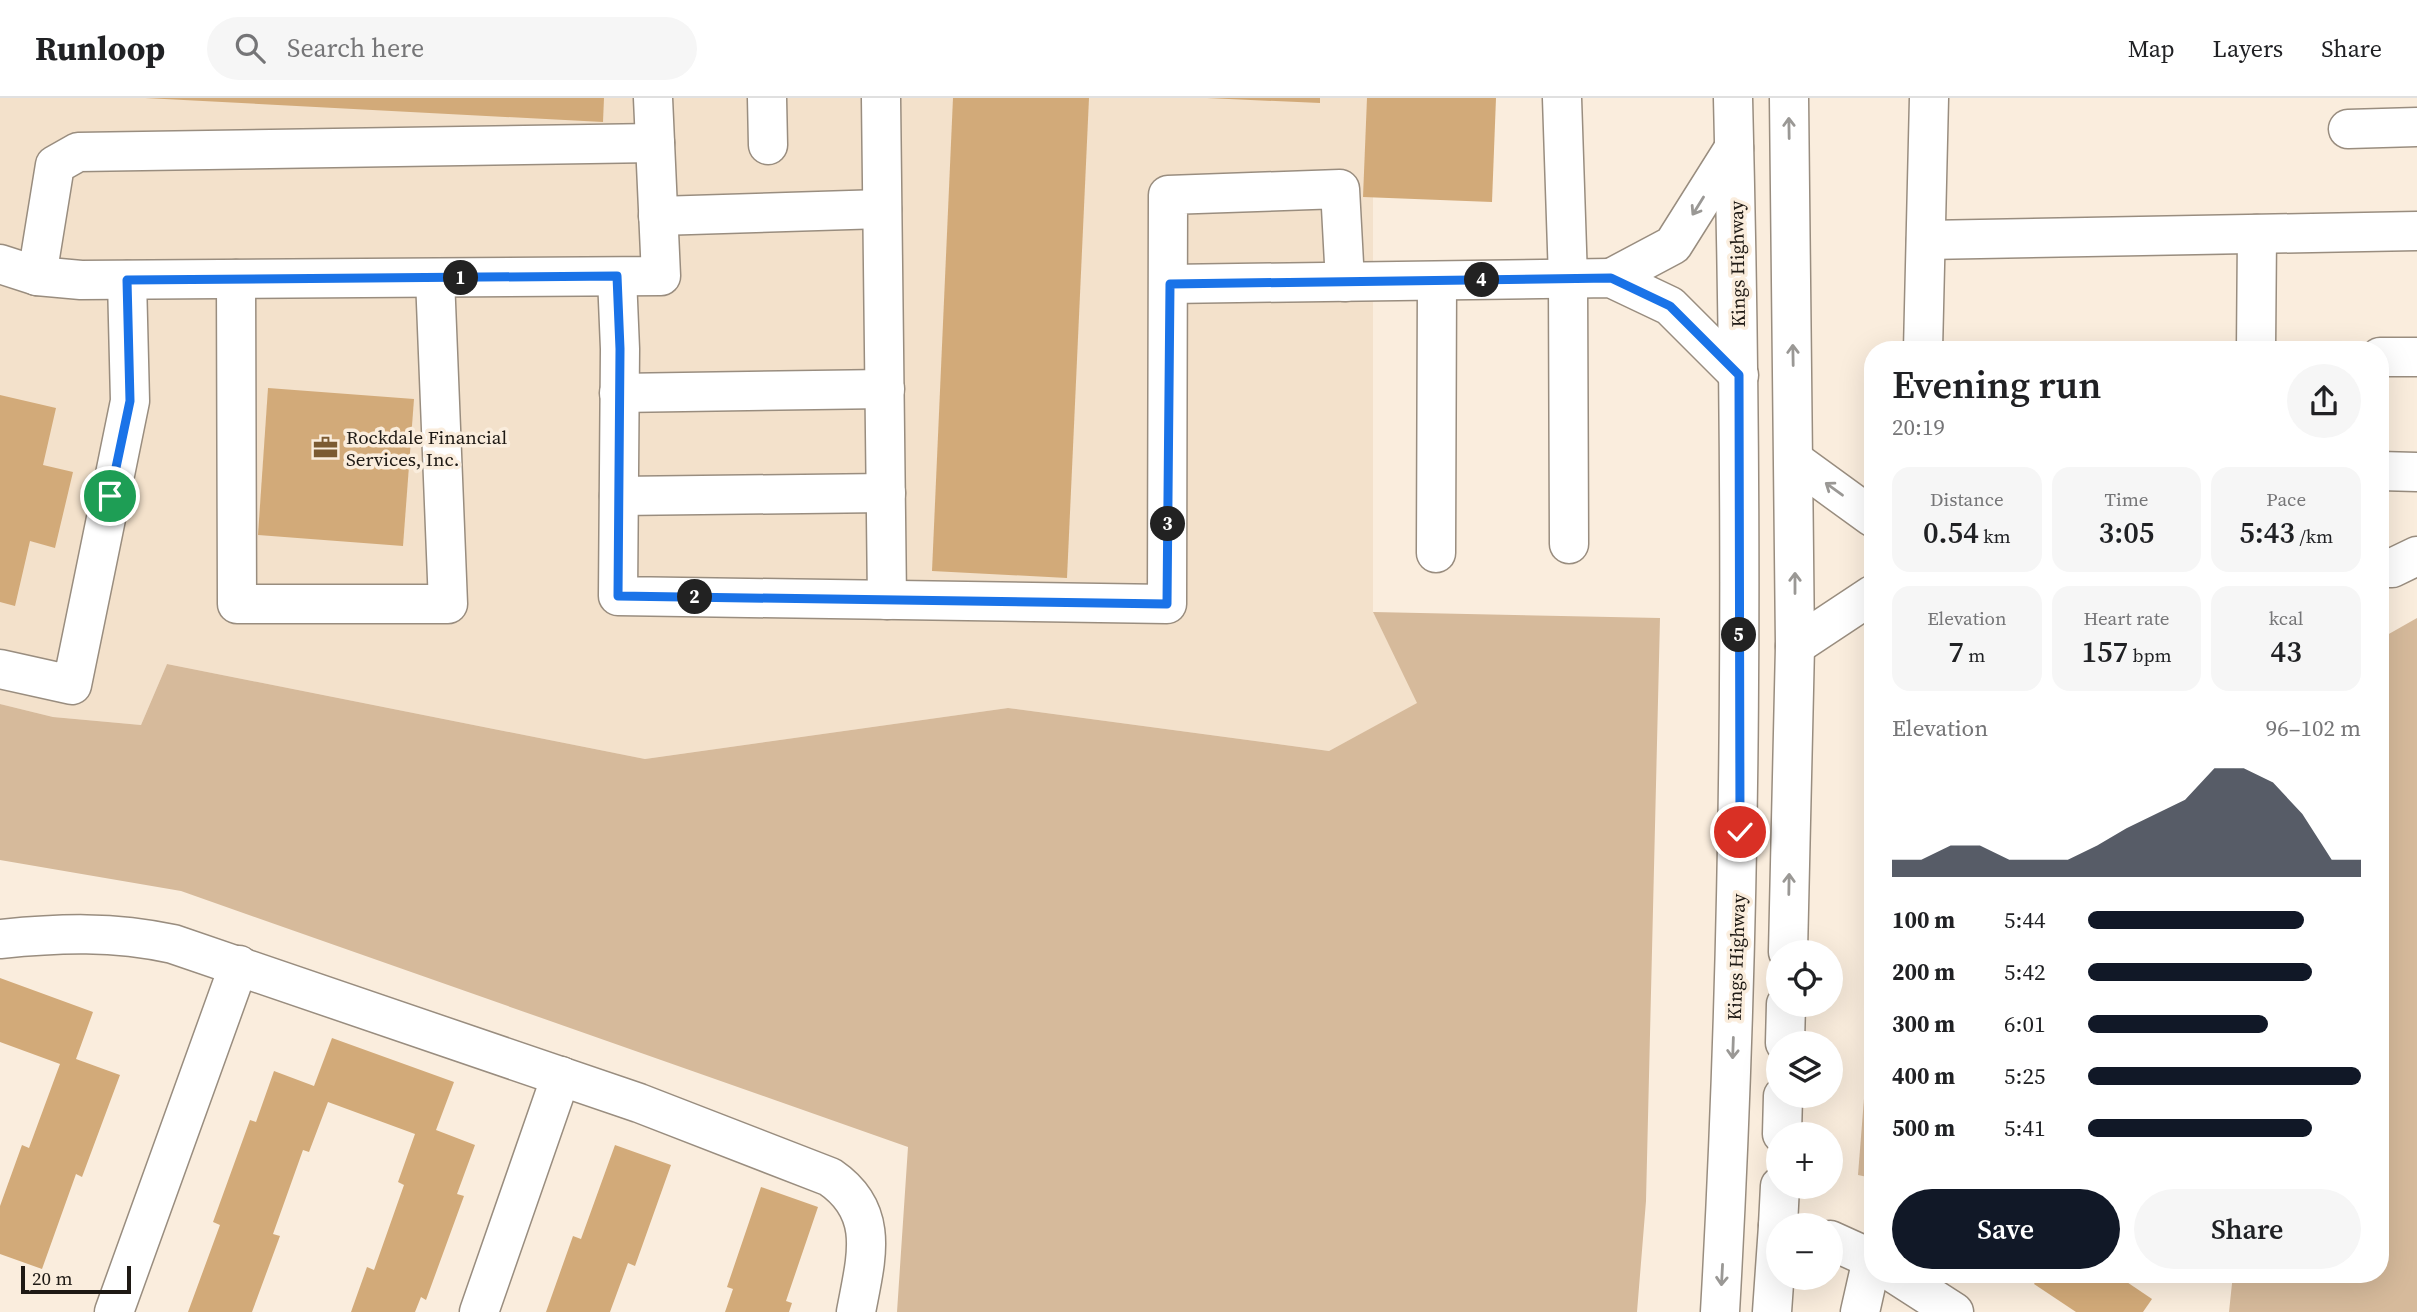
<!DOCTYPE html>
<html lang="en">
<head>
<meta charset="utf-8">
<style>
  :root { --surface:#fff; --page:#f6f6f6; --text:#202124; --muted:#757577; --line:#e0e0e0; --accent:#111827 }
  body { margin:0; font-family:"Source Serif 4",serif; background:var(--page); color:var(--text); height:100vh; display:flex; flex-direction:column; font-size:26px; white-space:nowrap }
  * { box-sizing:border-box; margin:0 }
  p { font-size:23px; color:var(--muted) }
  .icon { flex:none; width:38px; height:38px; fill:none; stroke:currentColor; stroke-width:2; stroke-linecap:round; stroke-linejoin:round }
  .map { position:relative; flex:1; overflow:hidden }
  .side { position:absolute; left:1864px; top:243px; width:525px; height:942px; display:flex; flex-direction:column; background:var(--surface); border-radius:28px; box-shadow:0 7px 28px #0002 }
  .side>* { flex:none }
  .buttons { position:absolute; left:1766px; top:842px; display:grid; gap:14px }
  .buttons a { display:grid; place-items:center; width:77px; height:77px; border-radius:50%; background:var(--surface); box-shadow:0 7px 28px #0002; font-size:35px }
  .scale { position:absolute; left:21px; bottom:18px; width:110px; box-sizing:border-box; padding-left:7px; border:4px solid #1e1914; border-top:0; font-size:19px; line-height:24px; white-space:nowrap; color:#1e1914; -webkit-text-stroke:5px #faeddd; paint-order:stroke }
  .pin { position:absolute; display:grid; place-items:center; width:60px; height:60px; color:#fff; margin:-30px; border:4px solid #fff; border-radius:50%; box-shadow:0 2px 7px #0007 }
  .km { position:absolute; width:35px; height:35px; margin:-18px; border-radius:50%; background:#222; color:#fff; font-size:19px; line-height:35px; text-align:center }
  .round { display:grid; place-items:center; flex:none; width:74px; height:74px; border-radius:37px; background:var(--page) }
  .summary { display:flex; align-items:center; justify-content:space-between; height:119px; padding:0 28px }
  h1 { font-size:38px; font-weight:600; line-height:52px }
  .stats { display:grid; grid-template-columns:repeat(3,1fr); gap:10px; height:119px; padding:7px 28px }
  .stats div { display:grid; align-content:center; border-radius:18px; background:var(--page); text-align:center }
  .stats b { font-size:30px; font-weight:600 }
  .stats small { font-size:19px; font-weight:400 }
  .stats p { font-size:19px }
  .chart { height:196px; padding:14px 28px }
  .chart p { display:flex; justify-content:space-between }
  .chart svg { width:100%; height:126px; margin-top:7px; fill:var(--accent); opacity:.7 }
  .button { display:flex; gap:14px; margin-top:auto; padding:14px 28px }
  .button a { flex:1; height:80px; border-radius:42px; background:var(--accent); color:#fff; font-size:28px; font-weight:600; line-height:80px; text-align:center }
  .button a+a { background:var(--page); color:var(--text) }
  ul { padding:0 28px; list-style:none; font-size:23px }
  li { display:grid; grid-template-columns:112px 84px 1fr; align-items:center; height:52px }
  li i { height:18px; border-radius:9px; background:var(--accent) }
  header { display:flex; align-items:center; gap:42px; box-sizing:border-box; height:98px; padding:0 35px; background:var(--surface); border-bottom:2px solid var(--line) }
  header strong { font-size:33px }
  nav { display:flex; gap:38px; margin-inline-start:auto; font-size:24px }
  .search { width:490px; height:63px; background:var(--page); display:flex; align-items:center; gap:18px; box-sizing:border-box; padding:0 24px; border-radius:38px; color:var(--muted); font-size:26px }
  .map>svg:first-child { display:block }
  .built { fill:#f3e1cb }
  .green { fill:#d6ba9b }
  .building { fill:#d2aa79 }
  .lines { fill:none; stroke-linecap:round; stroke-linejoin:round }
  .minor-casing { stroke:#998d7f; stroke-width:41 }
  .major-casing { stroke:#998d7f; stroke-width:41 }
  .minor { stroke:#fff; stroke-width:38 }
  .major { stroke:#fff; stroke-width:38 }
  .oneway { stroke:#9a9895 }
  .route-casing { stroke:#fff; stroke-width:14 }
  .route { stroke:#1a73e8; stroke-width:9 }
  .labels { text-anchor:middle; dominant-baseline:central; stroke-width:7; stroke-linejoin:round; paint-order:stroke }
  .street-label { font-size:19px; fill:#1e1914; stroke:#faeddd }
  .poi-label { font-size:19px; fill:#1e1914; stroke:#faeddd; text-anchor:start }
</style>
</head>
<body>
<header>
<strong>Runloop</strong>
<div class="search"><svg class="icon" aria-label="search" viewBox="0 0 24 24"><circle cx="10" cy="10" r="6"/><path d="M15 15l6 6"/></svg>Search here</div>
<nav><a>Map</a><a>Layers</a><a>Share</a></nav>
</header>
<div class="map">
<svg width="2417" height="1214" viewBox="0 0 2417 1214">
  <rect width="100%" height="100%" fill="#faeddd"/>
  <polygon class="built" points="0,0 1373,0 1373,514 1418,605 1329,653 1008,610 645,661 167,566 141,627 53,619 0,606"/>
  <g class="green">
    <polygon points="1373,514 1660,520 1646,1103 1637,1214 897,1214 908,1049 181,793 0,762 0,606 53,619 141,627 167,566 645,661 1008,610 1329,653 1417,605"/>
    <polygon points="2417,520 2417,1214 2229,1214 2233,1176 2380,1176 2380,541"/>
    <polygon points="1872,899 1872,1080 1858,1077"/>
  </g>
  <g class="building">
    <polygon points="145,0 604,0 603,24"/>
    <polygon points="953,0 1089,0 1067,480 932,473"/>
    <polygon points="1207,0 1320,0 1320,5"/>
    <polygon points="1367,0 1496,0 1492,104 1363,99"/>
    <polygon points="268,290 414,301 403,448 258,437"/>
    <polygon points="0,297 56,310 43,367 73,374 55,450 30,443 15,508 0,504"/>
    <polygon points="0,880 93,914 76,961 120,977 82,1079 76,1076 42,1171 0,1156 0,1108 22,1047 29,1050 60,966 0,944"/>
    <polygon points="332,940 454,984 436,1032 475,1047 457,1096 464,1098 426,1202 421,1199 415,1214 351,1214 367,1169 374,1172 404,1087 398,1084 415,1036 328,1004 309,1054 303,1052 273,1136 280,1138 252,1214 188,1214 220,1127 213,1124 250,1022 256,1024 274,973 314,988"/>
    <polygon points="615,1047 671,1067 635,1168 628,1165 610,1214 546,1214 573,1138 581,1141"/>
    <polygon points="761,1089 818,1109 786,1203 792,1205 789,1214 725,1214 733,1191 727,1189"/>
    <polygon points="2040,1176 2115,1176 2152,1201 2143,1214 2076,1214 2034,1186"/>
  </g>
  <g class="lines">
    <defs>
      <g id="minor">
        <polyline points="767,0 768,47"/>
        <polyline points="881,0 887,502"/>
        <polyline points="1562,0 1568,181 1569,446"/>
        <polyline points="2348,31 2417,29"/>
        <polyline points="658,118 882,111"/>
        <polyline points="1926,142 2417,133"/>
        <polyline points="0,166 37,178 81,182 661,178 653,0"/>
        <polyline points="37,178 55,67 78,54 655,45"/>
        <polyline points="617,179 620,251 618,498 1167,506 1168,97 1340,91 1345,184"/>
        <polyline points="1611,180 1673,147 1734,50"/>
        <polyline points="236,181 237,506 448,506 435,180"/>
        <polyline points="1169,186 1611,180 1670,208 1739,277"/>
        <polyline points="1923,252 1929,0"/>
        <polyline points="2256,252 2257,136"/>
        <polyline points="2380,259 2417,259"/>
        <polyline points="619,295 885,291"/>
        <polyline points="1795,363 1872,419"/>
        <polyline points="2380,373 2417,374"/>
        <polyline points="619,398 886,395"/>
        <polyline points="1436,455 1437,183"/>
        <polyline points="2380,470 2392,470 2417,458"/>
        <polyline points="1795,548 1872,497"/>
        <polyline points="0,571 72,587 130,303 127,182"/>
        <path d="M0 841C60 835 113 833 173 846L639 1005 830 1079C881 1114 866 1160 856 1214"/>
        <polyline points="1830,1142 1872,1161"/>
        <polyline points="1895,1176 1954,1214"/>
        <polyline points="114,1214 239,867"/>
        <polyline points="479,1214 561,978"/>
        <polyline points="1860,1214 1872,1161"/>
      </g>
      <g id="major">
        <polyline points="1788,854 1795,548 1789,0"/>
        <polyline points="1785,945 1786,906"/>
        <polyline points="1782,1036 1783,998"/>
        <polyline points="1778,1127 1780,1088"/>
        <path d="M1720 1214C1743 809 1743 405 1733 0"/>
        <polyline points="1772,1214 1778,1128"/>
      </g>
    </defs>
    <use href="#minor" class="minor-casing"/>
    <use href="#major" class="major-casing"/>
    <use href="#minor" class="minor"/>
    <use href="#major" class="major"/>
  </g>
  <defs><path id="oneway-shaft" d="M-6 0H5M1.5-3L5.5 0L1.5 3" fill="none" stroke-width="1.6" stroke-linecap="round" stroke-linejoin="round" transform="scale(1.75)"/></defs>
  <g class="oneway">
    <use href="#oneway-shaft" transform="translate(1789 30) rotate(-91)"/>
    <use href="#oneway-shaft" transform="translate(1698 108) rotate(122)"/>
    <use href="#oneway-shaft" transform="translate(1793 257) rotate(-91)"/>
    <use href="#oneway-shaft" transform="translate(1834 391) rotate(-144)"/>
    <use href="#oneway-shaft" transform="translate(1795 485) rotate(-90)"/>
    <use href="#oneway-shaft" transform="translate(1789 786) rotate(-89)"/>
    <use href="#oneway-shaft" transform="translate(1733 950) rotate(92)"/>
    <use href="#oneway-shaft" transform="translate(1722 1177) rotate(93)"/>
  </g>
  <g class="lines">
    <defs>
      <polyline id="route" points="110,398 130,303 127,182 617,178 620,251 618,498 1167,506 1170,186 1611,180 1670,208 1739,277 1740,734"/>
    </defs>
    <use href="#route" class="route-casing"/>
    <use href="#route" class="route"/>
  </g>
  <defs>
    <symbol id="office-bare" viewBox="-9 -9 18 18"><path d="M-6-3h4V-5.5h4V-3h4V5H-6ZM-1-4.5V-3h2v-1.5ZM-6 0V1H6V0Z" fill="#7b5a31" stroke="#faeddd" stroke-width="2.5" paint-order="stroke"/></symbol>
  </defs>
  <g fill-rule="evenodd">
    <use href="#office-bare" x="308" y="332" width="35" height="35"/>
  </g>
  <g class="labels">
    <g class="street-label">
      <text transform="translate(1737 166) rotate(-91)">Kings Highway</text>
      <text transform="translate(1736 859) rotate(-88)">Kings Highway</text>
    </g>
    <g class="poi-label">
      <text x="346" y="339">Rockdale Financial<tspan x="346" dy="22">Services, Inc.</tspan></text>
    </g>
  </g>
</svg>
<div class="buttons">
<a><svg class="icon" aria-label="locate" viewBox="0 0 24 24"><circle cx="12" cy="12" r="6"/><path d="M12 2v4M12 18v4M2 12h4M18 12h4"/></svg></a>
<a><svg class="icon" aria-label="layers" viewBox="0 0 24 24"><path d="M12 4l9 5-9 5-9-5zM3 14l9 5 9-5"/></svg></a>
<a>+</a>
<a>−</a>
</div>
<div class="scale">20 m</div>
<div class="pin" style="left:110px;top:398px;background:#1e9e55"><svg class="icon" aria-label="arrive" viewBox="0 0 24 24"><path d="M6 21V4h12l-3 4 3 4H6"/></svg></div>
<div class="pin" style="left:1740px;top:734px;background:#d93025"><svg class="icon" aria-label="check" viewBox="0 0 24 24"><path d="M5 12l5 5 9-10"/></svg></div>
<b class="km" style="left:461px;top:180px">1</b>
<b class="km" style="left:695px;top:499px">2</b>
<b class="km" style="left:1168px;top:426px">3</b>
<b class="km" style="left:1482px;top:182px">4</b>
<b class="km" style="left:1739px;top:537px">5</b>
<section class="side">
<div class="summary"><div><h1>Evening run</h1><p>20:19</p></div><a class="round"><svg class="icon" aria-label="share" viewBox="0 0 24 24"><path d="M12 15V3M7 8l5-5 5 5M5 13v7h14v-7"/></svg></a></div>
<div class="stats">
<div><p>Distance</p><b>0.54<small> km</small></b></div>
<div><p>Time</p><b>3:05</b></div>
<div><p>Pace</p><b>5:43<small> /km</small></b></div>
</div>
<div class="stats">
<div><p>Elevation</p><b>7<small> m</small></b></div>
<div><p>Heart rate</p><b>157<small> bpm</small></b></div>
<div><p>kcal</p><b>43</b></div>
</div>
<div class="chart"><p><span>Elevation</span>96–102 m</p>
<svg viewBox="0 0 160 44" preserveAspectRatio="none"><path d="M0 44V38L10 38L20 33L30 33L40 38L50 38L60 38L70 33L80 27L90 22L100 17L110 6L120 6L130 11L140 22L150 38L160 38V44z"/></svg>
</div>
<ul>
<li><b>100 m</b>5:44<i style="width:79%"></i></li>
<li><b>200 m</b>5:42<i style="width:82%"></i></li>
<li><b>300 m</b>6:01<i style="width:66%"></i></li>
<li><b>400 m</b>5:25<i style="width:100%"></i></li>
<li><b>500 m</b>5:41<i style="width:82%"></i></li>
</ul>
<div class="button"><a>Save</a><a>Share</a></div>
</section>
</div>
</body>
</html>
